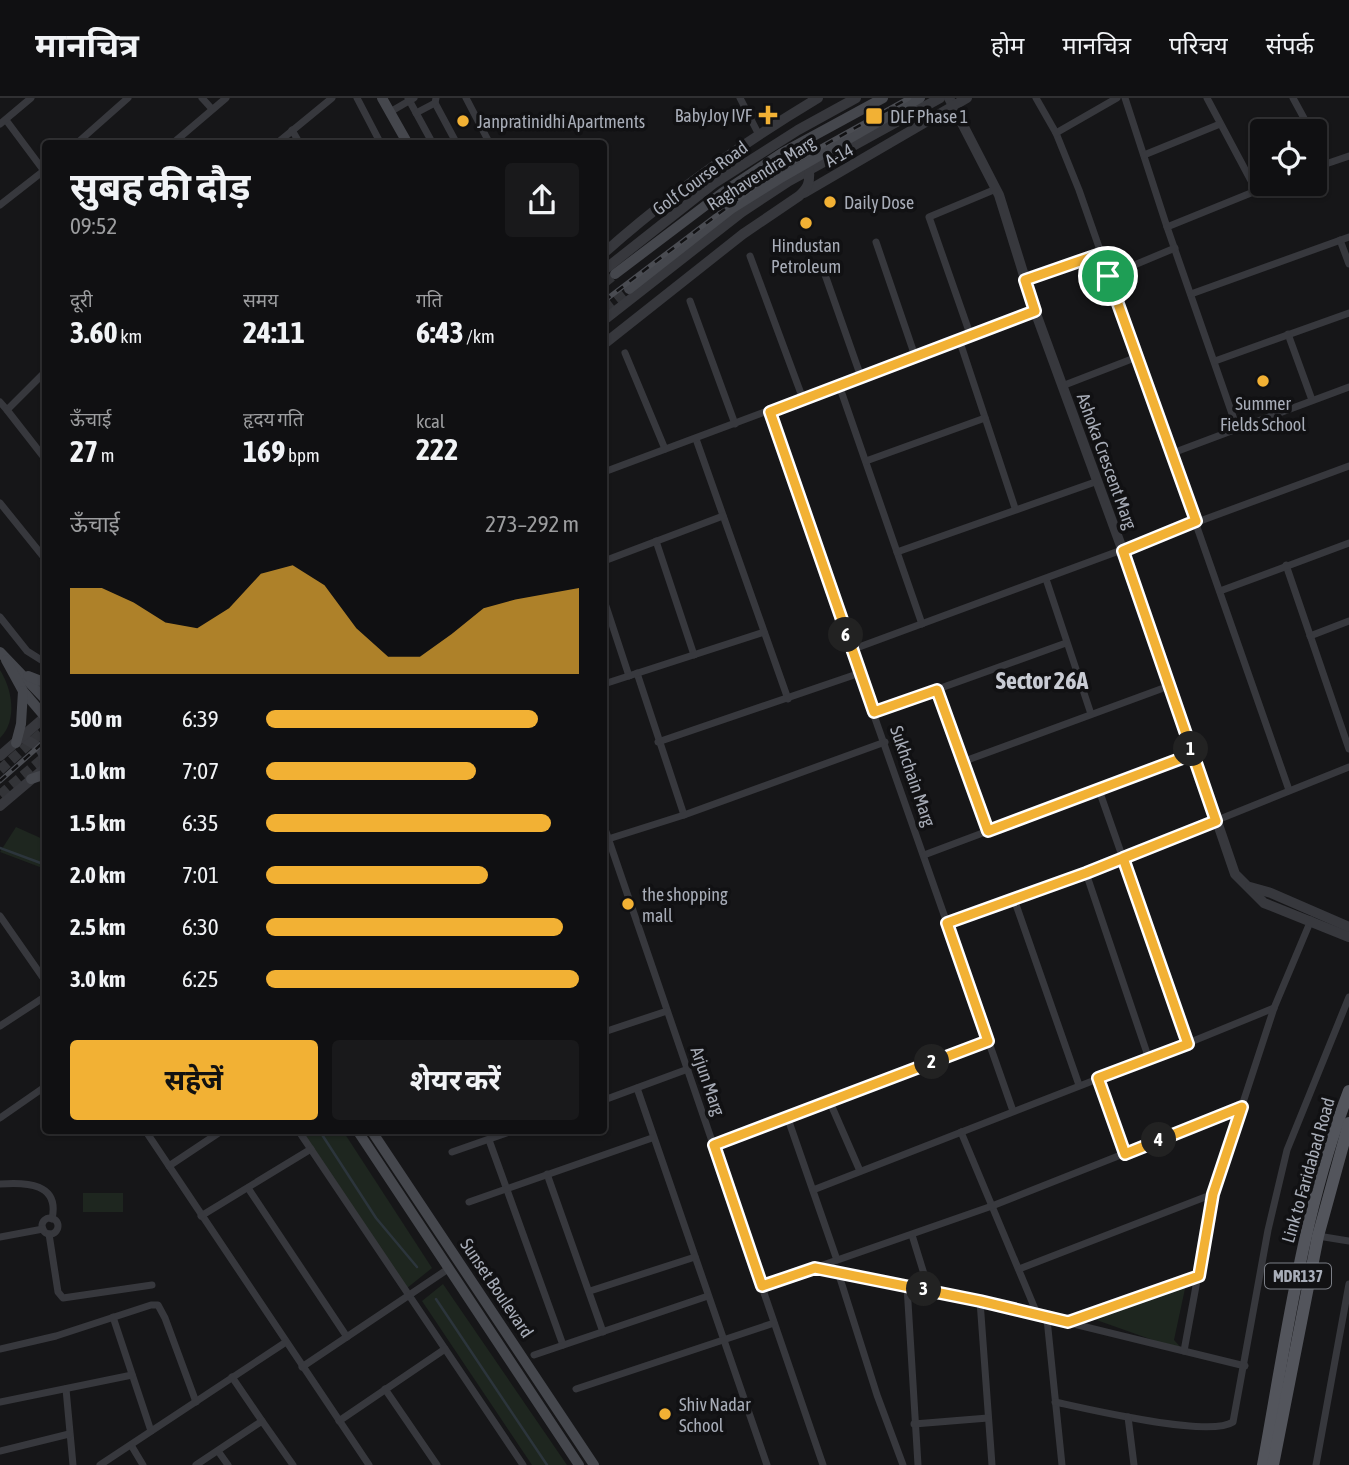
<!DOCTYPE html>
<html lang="hi">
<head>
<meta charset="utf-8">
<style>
  :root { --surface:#101012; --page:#19191b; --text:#f1f3f6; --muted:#9c9d9f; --line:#303032; --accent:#f2b134 }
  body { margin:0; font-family:"Asap Condensed","Noto Sans Devanagari",sans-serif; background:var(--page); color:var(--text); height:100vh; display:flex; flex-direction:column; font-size:26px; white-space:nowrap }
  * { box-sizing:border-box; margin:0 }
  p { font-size:23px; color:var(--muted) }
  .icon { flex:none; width:38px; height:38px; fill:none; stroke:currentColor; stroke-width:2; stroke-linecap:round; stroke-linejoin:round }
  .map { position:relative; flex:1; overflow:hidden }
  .panel { position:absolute; left:42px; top:42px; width:565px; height:994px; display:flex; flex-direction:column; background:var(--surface); border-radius:7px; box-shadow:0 2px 5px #0004,0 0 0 2px var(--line) }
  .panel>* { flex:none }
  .fabs { position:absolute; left:1250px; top:21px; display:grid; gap:14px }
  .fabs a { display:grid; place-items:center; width:77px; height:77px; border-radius:7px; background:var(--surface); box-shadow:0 2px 5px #0004,0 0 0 2px var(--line); font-size:35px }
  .pin { position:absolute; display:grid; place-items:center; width:60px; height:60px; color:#fff; margin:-30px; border:4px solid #fff; border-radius:50%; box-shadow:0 2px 7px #0007 }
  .km { position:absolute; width:35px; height:35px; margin:-18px; border-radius:50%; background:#222; color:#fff; font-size:19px; line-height:35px; text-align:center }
  .round { display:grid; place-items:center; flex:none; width:74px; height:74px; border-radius:7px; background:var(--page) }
  .summary { display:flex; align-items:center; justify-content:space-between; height:119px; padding:0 28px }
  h1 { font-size:38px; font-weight:700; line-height:52px }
  .figures { display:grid; grid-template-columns:repeat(3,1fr); gap:10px; height:119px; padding:7px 28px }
  .figures div { display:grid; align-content:center }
  .figures b { font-size:30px; font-weight:700 }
  .figures small { font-size:19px; font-weight:400 }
  .figures p { font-size:19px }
  .chart { height:196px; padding:14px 28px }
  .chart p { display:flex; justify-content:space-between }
  .chart svg { width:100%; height:126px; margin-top:7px; fill:var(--accent); opacity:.7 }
  .action { display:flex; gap:14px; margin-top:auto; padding:14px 28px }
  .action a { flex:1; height:80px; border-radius:7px; background:var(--accent); color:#111; font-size:28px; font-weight:700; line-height:80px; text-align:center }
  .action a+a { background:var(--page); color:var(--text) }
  ul { padding:0 28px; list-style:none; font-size:23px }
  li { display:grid; grid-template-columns:112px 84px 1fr; align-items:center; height:52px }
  li i { height:18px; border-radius:9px; background:var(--accent) }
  header { display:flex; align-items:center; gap:42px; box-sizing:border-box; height:98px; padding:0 35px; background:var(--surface); border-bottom:2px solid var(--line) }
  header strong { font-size:33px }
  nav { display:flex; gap:38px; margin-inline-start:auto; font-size:24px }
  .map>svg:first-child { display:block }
  .green { fill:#1e261f }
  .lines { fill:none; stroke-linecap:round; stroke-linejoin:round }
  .stream { stroke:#2c353c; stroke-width:2.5 }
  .secondary-tunnel { stroke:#333438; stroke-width:10; stroke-dasharray:10 5; stroke-linecap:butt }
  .minor { stroke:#37383d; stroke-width:7 }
  .tertiary { stroke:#37383d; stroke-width:10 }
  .secondary { stroke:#45474d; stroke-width:10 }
  .primary { stroke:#53555c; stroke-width:12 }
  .rail-casing { stroke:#4a4c52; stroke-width:5 }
  .rail { stroke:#111113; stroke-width:2.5; stroke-dasharray:8; stroke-linecap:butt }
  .route-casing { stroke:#fff; stroke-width:14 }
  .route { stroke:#f2b134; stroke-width:9 }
  .poi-dot { fill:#f2b134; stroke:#111113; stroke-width:2.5 }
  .labels { text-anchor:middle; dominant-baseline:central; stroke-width:7; stroke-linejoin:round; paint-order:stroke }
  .shield { fill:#111113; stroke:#7b7e86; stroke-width:2 }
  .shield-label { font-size:16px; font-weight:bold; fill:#a8adb8 }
  .poi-label { font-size:18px; fill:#a8adb8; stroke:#111113; text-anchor:start }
  .street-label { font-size:18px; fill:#a8adb8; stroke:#111113 }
  .district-label { font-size:24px; font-weight:bold; fill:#c9ccd4; stroke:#111113 }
</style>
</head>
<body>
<header>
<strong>मानचित्र</strong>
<nav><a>होम</a><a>मानचित्र</a><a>परिचय</a><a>संपर्क</a></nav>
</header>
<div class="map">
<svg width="1349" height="1367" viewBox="0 0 1349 1367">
  <rect width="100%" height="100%" fill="#161618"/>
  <g class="green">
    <path d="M0 572C12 591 18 622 0 640Z"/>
    <polygon points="16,729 45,742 45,771 0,754"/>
    <polygon points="302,1033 343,1033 432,1170 407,1190"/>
    <rect x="83" y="1095" width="40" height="19"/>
    <polygon points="443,1186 567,1367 532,1367 422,1203"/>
    <polygon points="1186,1186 1174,1242 1184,1253 1085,1218"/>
  </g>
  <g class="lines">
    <g class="stream">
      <polyline points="0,750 46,767"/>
      <polyline points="319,1032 376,1120 417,1169"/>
      <polyline points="436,1201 547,1367"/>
    </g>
    <g class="secondary-tunnel">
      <polyline points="604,185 615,176"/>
      <polyline points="604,211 629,191"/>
      <polyline points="0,672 46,631"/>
      <polyline points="0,697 46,658"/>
    </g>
    <g class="minor">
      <polyline points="202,0 212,11"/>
      <polyline points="357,0 381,46"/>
      <polyline points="408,0 433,46"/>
      <polyline points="436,0 435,5 457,46"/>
      <polyline points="466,0 490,46"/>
      <polyline points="740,0 759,37"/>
      <polyline points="1036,0 1056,35 1079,92 1289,692"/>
      <polyline points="1125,0 1167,129 1237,330"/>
      <polyline points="1207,0 1256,92"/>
      <polyline points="1293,0 1311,33"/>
      <polyline points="390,14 414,0"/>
      <polyline points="416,15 435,5"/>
      <polyline points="6,22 44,73"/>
      <polyline points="0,26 31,0"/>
      <polyline points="292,32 300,46"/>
      <polyline points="1056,35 1117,0"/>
      <polyline points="1314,40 1327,65"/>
      <polyline points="76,46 128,0"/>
      <polyline points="172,46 226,0"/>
      <polyline points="276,46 332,0"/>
      <polyline points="1144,57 1220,26"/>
      <polyline points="1314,70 1349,58"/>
      <polyline points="0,107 46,71"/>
      <polyline points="1167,129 1273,86"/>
      <polyline points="1340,142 1349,166"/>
      <polyline points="876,144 915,258"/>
      <polyline points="750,158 803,301"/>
      <polyline points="823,171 861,279"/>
      <polyline points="1108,178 1175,150"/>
      <polyline points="1025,182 1100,156"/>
      <polyline points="1191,196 1349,139"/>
      <polyline points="690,203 735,326"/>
      <polyline points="970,236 929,119 996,91"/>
      <polyline points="1288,236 1312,302"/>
      <polyline points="959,241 1015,410"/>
      <polyline points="625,255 665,351"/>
      <polyline points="1215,263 1349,215"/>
      <polyline points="839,287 922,526"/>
      <polyline points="1062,288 1137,259"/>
      <polyline points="0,304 7,312 46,273"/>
      <polyline points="7,312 46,362"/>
      <polyline points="770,314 851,552 1013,1013"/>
      <polyline points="696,341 788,601"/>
      <polyline points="1170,356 1349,289"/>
      <polyline points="866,363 985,320"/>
      <polyline points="604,374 1035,213"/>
      <polyline points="0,405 46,462"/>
      <polyline points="656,443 694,557"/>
      <polyline points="897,454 1098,383"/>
      <polyline points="604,463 723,418"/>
      <polyline points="1286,467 1349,651"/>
      <polyline points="1046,481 1091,616"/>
      <polyline points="1220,493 1349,445"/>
      <polyline points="604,502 629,578"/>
      <polyline points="0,519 27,553 46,565"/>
      <polyline points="1310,538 1349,523"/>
      <polyline points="851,552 1349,368"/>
      <polyline points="637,575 684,717"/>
      <polyline points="604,586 764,534"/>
      <polyline points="937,592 988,733"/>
      <polyline points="874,614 1066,545"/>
      <polyline points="658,644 860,575"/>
      <polyline points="962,664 1169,588"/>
      <polyline points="1099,692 1188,946"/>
      <polyline points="604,728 823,1367"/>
      <polyline points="605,742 684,717 885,644"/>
      <polyline points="924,757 1193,656"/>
      <polyline points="1086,775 1149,961"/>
      <polyline points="1014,801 1079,987"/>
      <polyline points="0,818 46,884"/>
      <polyline points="947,825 1123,760 1349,669"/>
      <polyline points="0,928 46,898"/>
      <polyline points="604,934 667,913"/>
      <polyline points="1098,980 1125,1056"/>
      <polyline points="637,990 767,1367"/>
      <polyline points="604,1002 688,971"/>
      <polyline points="829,1002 860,1073"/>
      <polyline points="787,1018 837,1162"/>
      <polyline points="0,1020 46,988"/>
      <polyline points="145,1032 369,1367"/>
      <polyline points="298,1032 523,1367"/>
      <polyline points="961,1034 1038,1218"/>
      <polyline points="489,1042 563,1247"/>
      <polyline points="714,1047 988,943"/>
      <polyline points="452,1054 515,1032"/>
      <polyline points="169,1068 223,1032"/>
      <polyline points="547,1076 603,1234"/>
      <path d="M0 1086C26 1084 60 1085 52 1121"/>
      <polyline points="248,1090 347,1239"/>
      <polyline points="813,1092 1149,961 1274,910"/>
      <polyline points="469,1104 652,1040"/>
      <polyline points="201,1118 311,1051"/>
      <circle cx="50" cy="1128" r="8"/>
      <polyline points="49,1136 58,1194 63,1200 152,1187"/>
      <polyline points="912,1137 929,1192"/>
      <polyline points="1318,1138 1349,1143"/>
      <polyline points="0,1139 43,1131"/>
      <polyline points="815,1170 980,1203 1245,1268"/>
      <polyline points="1019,1171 1213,1096"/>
      <polyline points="838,1174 877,1297 903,1367"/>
      <polyline points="763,1188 992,1108 1242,1009"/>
      <polyline points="907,1188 918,1367"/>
      <polyline points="590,1193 695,1159"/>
      <polyline points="980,1203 992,1367"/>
      <polyline points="113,1219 151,1333"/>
      <polyline points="1047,1221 1062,1367"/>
      <polyline points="1071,1223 1199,1178"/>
      <polyline points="0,1251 56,1238 151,1207 158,1207 165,1220 196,1304"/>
      <polyline points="1184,1253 1213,1096 1274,910 1311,822"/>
      <polyline points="534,1257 708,1198"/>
      <polyline points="302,1269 448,1171"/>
      <polyline points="232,1279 262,1323"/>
      <polyline points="66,1291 73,1367"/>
      <polyline points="385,1291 437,1367"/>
      <polyline points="576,1291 774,1225"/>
      <polyline points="0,1304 132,1277"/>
      <path d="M1055 1304C1087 1311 1209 1340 1233 1324L1268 1132 1287 1052 1349 899"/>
      <polyline points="1128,1319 1134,1367"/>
      <polyline points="339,1323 445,1251"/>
      <polyline points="914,1326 988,1320"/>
      <polyline points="131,1347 143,1367"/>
      <polyline points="0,1353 69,1336"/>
      <polyline points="218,1353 228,1367"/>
      <polyline points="100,1367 286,1244"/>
      <polyline points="196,1367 262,1323 293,1367"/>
      <polyline points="1316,1367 1349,1186"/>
    </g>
    <g class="tertiary">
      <polyline points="949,0 999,97 1035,213 1147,519 1235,776 1264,805 1349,839"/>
      <polyline points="804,95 967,0"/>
      <path d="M604 155C669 97 743 45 818 0"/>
      <polyline points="604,172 713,86 798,32 856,0"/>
      <polyline points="604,222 742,114 789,83 940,0"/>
      <path d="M604 246 743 136 799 98C808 90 810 85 809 72"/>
      <path d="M23 640C37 647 47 652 44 670"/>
      <polyline points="0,658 46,618"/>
      <polyline points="0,708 46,669"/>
      <polyline points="1250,789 1271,795 1349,829"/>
    </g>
    <g class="secondary">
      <polyline points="382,0 408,46"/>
      <polyline points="615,176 722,95 782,55 883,0"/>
      <polyline points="629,191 731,111 779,81 920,0"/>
      <polyline points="0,554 46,602"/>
      <polyline points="6,562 23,593 46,620"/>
      <polyline points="28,578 46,585"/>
      <polyline points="16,645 21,626 23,593"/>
      <polyline points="31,681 46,676"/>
      <polyline points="357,1032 579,1367"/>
      <polyline points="371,1032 594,1367"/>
    </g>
    <g class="primary">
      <path d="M1263 1367C1286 1242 1303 1112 1349 993"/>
      <polyline points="1273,1367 1318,1138 1349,1025"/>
    </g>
    <defs>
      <g id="rail">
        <polyline points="604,203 767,79 909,0"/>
        <polyline points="0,683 46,642"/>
      </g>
    </defs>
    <use href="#rail" class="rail-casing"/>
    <use href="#rail" class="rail"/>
  </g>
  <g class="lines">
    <defs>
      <polyline id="route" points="1108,178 1196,423 1123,453 1216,723 1086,775 947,825 988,943 714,1047 762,1188 815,1170 980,1203 1068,1224 1199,1178 1213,1096 1242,1009 1125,1056 1098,980 1188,946 1123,760 1216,723 1193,656 988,733 937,592 874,614 770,314 1035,213 1025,182 1100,156 1108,178"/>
    </defs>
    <use href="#route" class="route-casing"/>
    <use href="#route" class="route"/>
  </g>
  <g class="poi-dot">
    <path d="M764.5 6.5h7v7h7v7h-7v7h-7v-7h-7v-7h7z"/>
    <rect x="865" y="9" width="18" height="18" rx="3.5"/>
    <circle cx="463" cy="23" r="7"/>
    <circle cx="830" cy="104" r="7"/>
    <circle cx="806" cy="125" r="7"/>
    <circle cx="1263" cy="283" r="7"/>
    <circle cx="628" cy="806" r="7"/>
    <circle cx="665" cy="1316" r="7"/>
  </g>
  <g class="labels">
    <rect class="shield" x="1265" y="1165.5" width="66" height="25" rx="5"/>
    <g class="shield-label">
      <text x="1298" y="1178">MDR137</text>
    </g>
    <g class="poi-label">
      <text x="752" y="17" text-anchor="end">BabyJoy IVF</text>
      <text x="890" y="18">DLF Phase 1</text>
      <text x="477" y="23">Janpratinidhi Apartments</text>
      <text x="844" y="104">Daily Dose</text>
      <text x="806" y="147" text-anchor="middle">Hindustan<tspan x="806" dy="21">Petroleum</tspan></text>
      <text x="1263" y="305" text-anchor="middle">Summer<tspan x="1263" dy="21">Fields School</tspan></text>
      <text x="642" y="796">the shopping<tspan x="642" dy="21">mall</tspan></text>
      <text x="679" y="1306">Shiv Nadar<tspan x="679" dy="21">School</tspan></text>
    </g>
    <g class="street-label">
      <text transform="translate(839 57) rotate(-29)">A-14</text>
      <text transform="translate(761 75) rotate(-32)">Raghavendra Marg</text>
      <text transform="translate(700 80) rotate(-36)">Golf Course Road</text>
      <text transform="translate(1107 363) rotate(70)">Ashoka Crescent Marg</text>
      <text transform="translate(913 678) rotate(71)">Sukhchain Marg</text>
      <text transform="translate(708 983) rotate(71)">Arjun Marg</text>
      <text transform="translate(1308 1072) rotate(-74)">Link to Faridabad Road</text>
      <text transform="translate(497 1190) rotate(56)">Sunset Boulevard</text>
    </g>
    <g class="district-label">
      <text x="1042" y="582">Sector 26A</text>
    </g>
  </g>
</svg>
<div class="fabs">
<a><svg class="icon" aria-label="locate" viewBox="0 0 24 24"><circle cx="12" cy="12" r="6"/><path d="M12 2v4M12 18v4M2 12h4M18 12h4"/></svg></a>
</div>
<div class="pin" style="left:1108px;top:178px;background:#1e9e55"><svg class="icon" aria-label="arrive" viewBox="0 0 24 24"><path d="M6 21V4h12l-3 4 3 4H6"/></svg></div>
<b class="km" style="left:1191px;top:651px">1</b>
<b class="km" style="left:932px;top:964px">2</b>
<b class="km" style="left:924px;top:1191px">3</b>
<b class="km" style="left:1159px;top:1042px">4</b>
<b class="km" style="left:846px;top:537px">6</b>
<section class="panel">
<div class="summary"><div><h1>सुबह की दौड़</h1><p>09:52</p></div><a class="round"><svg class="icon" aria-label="share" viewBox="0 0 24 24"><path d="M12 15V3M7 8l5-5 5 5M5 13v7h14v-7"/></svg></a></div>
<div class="figures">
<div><p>दूरी</p><b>3.60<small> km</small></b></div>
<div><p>समय</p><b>24:11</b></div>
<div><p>गति</p><b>6:43<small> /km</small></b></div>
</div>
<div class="figures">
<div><p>ऊँचाई</p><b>27<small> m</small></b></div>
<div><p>हृदय गति</p><b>169<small> bpm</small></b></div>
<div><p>kcal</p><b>222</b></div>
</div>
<div class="chart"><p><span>ऊँचाई</span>273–292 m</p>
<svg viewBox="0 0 160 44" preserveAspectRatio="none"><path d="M0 44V14L10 14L20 19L30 26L40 28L50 21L60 9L70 6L80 13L90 28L100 38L110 38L120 30L130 21L140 18L150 16L160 14V44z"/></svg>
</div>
<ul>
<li><b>500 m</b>6:39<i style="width:87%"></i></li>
<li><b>1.0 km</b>7:07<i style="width:67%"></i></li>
<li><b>1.5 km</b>6:35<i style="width:91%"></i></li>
<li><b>2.0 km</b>7:01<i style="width:71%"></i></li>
<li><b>2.5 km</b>6:30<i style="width:95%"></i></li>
<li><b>3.0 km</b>6:25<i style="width:100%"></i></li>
</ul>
<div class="action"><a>सहेजें</a><a>शेयर करें</a></div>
</section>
</div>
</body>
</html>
